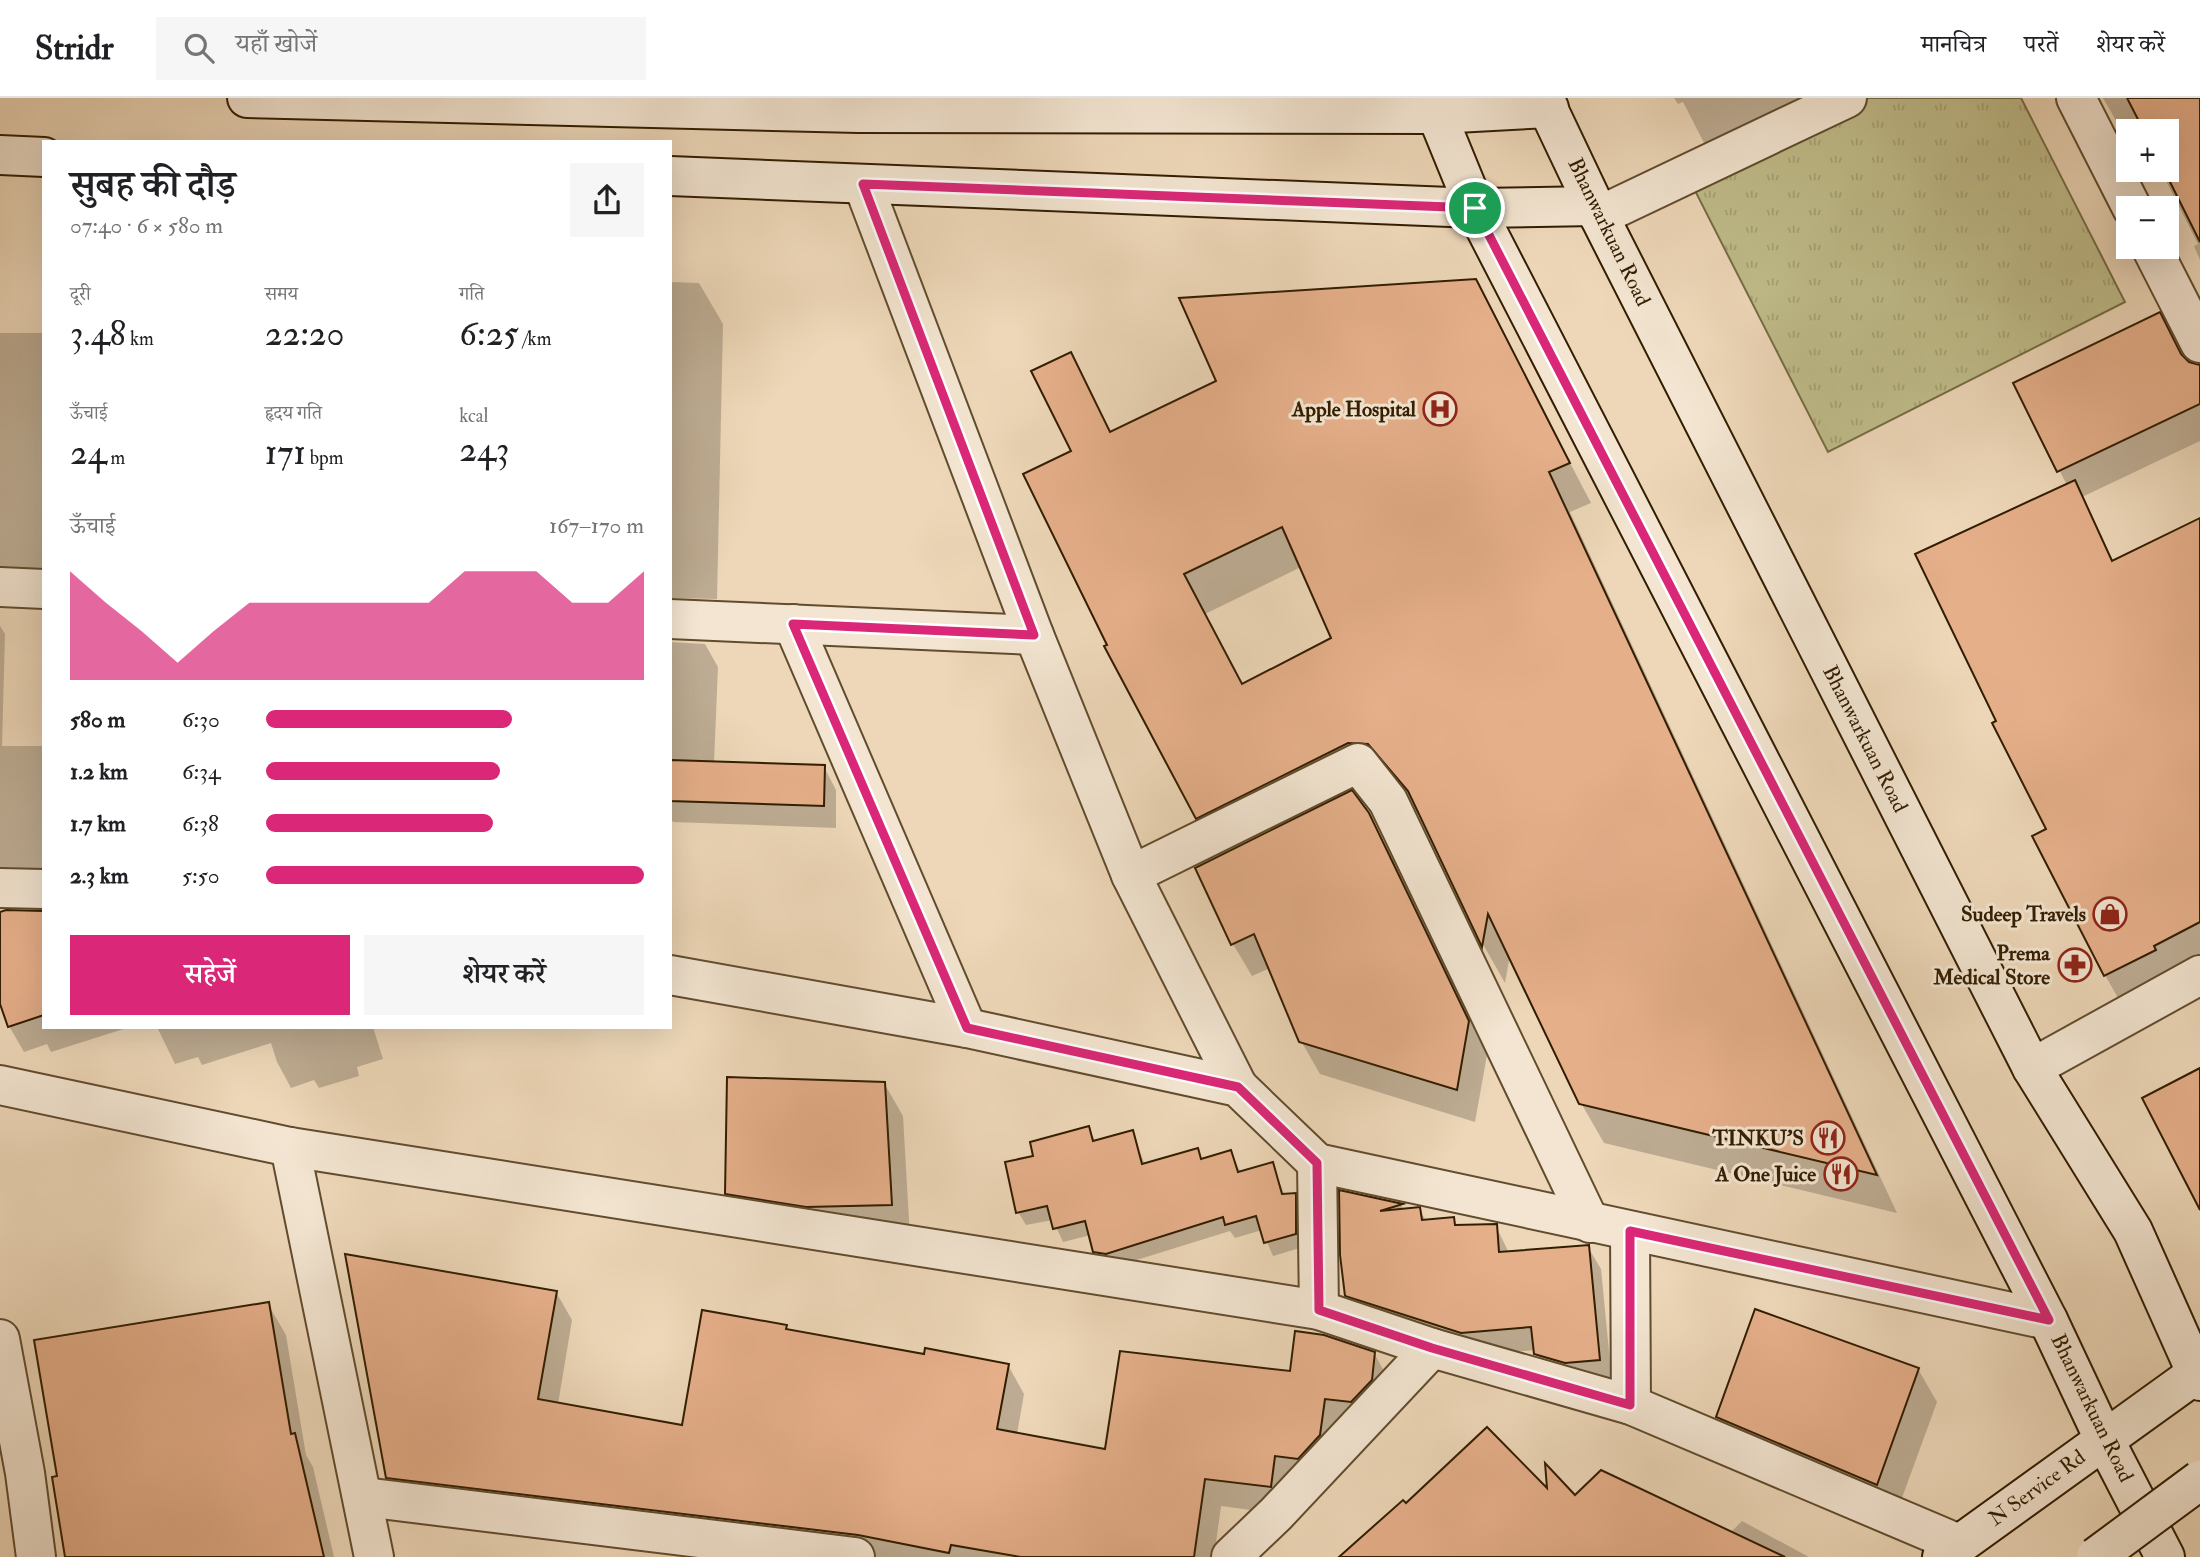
<!DOCTYPE html>
<html lang="hi">
<head>
<meta charset="utf-8">
<style>
  :root { --surface:#fff; --page:#f6f6f6; --text:#202124; --muted:#757577; --line:#e0e0e0; --accent:#db2777 }
  body { margin:0; font-family:"IM FELL Double Pica","Noto Serif Devanagari",serif; background:var(--page); color:var(--text); height:100vh; display:flex; flex-direction:column; font-size:26px; white-space:nowrap }
  * { box-sizing:border-box; margin:0 }
  p { font-size:23px; color:var(--muted) }
  .icon { flex:none; width:38px; height:38px; fill:none; stroke:currentColor; stroke-width:2; stroke-linecap:round; stroke-linejoin:round }
  .map { position:relative; flex:1; overflow:hidden }
  .panel { position:absolute; left:42px; top:42px; width:630px; height:889px; display:flex; flex-direction:column; background:var(--surface); border-radius:0px; box-shadow:0 7px 28px #0002 }
  .panel>* { flex:none }
  .buttons { position:absolute; left:2116px; top:21px; display:grid; gap:14px }
  .buttons a { display:grid; place-items:center; width:63px; height:63px; border-radius:0px; background:var(--surface); box-shadow:0 7px 28px #0002; font-size:35px }
  .pin { position:absolute; display:grid; place-items:center; width:60px; height:60px; color:#fff; margin:-30px; border:4px solid #fff; border-radius:50%; box-shadow:0 2px 7px #0007 }
  .round { display:grid; place-items:center; flex:none; width:74px; height:74px; border-radius:0px; background:var(--page) }
  .summary { display:flex; align-items:center; justify-content:space-between; height:119px; padding:0 28px }
  h1 { font-size:38px; font-weight:600; line-height:52px }
  .figures { display:grid; grid-template-columns:repeat(3,1fr); gap:10px; height:119px; padding:7px 28px }
  .figures div { display:grid; align-content:center }
  .figures b { font-size:35px; font-weight:600 }
  .figures small { font-size:19px; font-weight:400 }
  .figures p { font-size:19px }
  .chart { height:196px; padding:14px 28px }
  .chart p { display:flex; justify-content:space-between }
  .chart svg { width:100%; height:126px; margin-top:7px; fill:var(--accent); opacity:.7 }
  .button { display:flex; gap:14px; margin-top:auto; padding:14px 28px }
  .button a { flex:1; height:80px; border-radius:0px; background:var(--accent); color:#fff; font-size:28px; font-weight:600; line-height:80px; text-align:center }
  .button a+a { background:var(--page); color:var(--text) }
  ul { padding:0 28px; list-style:none; font-size:23px }
  li { display:grid; grid-template-columns:112px 84px 1fr; align-items:center; height:52px }
  li i { height:18px; border-radius:9px; background:var(--accent) }
  header { display:flex; align-items:center; gap:42px; box-sizing:border-box; height:98px; padding:0 35px; background:var(--surface); border-bottom:2px solid var(--line) }
  header strong { font-size:33px }
  nav { display:flex; gap:38px; margin-inline-start:auto; font-size:24px }
  .search { width:490px; height:63px; background:var(--page); display:flex; align-items:center; gap:18px; box-sizing:border-box; padding:0 24px; border-radius:0px; color:var(--muted); font-size:26px }
  .map>svg:first-child { display:block }
  .park { fill:url(#park-tufts); stroke:#786c45; stroke-width:2 }
  .shadow { fill:#0003; fill-rule:evenodd }
  .building { fill:#e5af8a; stroke:#321d00; stroke-width:2; fill-rule:evenodd }
  .lines { fill:none; stroke-linecap:round; stroke-linejoin:round }
  .street-casing { stroke:#614c2e; stroke-width:42 }
  .secondary-casing { stroke:#321d00; stroke-width:42 }
  .street { stroke:#f3e5d1; stroke-width:38 }
  .secondary { stroke:#f3e5d1; stroke-width:38 }
  .secondary-bridge-casing { stroke:#321d00; stroke-width:42; stroke-linecap:butt }
  .secondary-bridge { stroke:#f3e5d1; stroke-width:38 }
  .route-casing { stroke:#fff; stroke-width:14 }
  .route { stroke:#db2777; stroke-width:9 }
  .labels { text-anchor:middle; dominant-baseline:central; stroke-width:6; stroke-linejoin:round; paint-order:stroke }
  .street-label { font-size:21px; fill:#321d00; stroke:#f3e5d1 }
  .poi-label { font-size:21px; font-weight:bold; fill:#321d00; stroke:#f3e5d1; text-anchor:end }
</style>
</head>
<body>
<header>
<strong>Stridr</strong>
<div class="search"><svg class="icon" aria-label="search" viewBox="0 0 24 24"><circle cx="10" cy="10" r="6"/><path d="M15 15l6 6"/></svg>यहाँ खोजें</div>
<nav><a>मानचित्र</a><a>परतें</a><a>शेयर करें</a></nav>
</header>
<div class="map">
<svg width="2200" height="1459" viewBox="0 0 2200 1459">
  <defs>
    <pattern id="park-tufts" width="24" height="20" patternUnits="userSpaceOnUse" patternTransform="scale(1.75)"><rect width="24" height="20" fill="#bfbc8a"/><path d="M3 7l-1-3M5 7V3M7 7l1-3M15 17l-1-3M17 17v-4M19 17l1-3" fill="none" stroke="#a5a175"/></pattern>
  </defs>
  <rect width="100%" height="100%" fill="#edd7b8"/>
  <filter id="stains"><feTurbulence type="fractalNoise" baseFrequency=".00286" numOctaves="4"/><feColorMatrix values="0 0 0 0 .2 0 0 0 0 .09 0 0 0 0 .02 0 0 0 .5 -.17"/></filter>
  <radialGradient id="worn" r=".72"><stop offset=".6" stop-color="#630" stop-opacity="0"/><stop offset="1" stop-color="#630" stop-opacity=".3"/></radialGradient>
  <polygon class="park" points="1825,0 2021,0 2125,204 1828,354 1684,71"/>
  <g class="shadow">
    <polygon points="1674,0 1854,0 1719,74 1683,4 1678,6"/>
    <polygon points="2103,0 2200,0 2200,162 2194,148 2198,146 2164,79 2168,77 2166,72 2166,33 2128,33 2126,40"/>
    <path d="M1475 183 1591 405 1570 414 1897 1115 1604 1045 1581 1005 1510 857 1505 885 1484 848 1423 722 1391 684H1371L1351 694 1387 749 1487 957 1475 1024 1320 976 1301 943 1270 870 1252 878 1233 846 1220 759 1109 548 1073 354 1070 257 1112 335ZM1301 469 1333 541 1243 587 1205 516Z"/>
    <polygon points="670,184 699,185 723,226 717,501 670,500"/>
    <polygon points="2159,217 2186,263 2200,268 2200,343 2082,399 2114,464 2200,422 2200,863 2122,907 2105,877 2048,732 1998,624 2067,387 2015,286"/>
    <polygon points="0,235 44,235 44,477 0,499"/>
    <polygon points="0,528 5,536 2,648 44,648 44,794 0,800"/>
    <polygon points="670,544 705,546 718,569 714,665 824,669 836,692 836,730 673,724 670,720"/>
    <polygon points="0,813 44,815 44,929 130,929 51,954 47,946 24,954 9,928 0,900"/>
    <polygon points="157,929 373,929 383,961 357,969 359,978 319,990 314,982 291,990 277,964 271,945 202,967 198,959 175,966"/>
    <polygon points="884,985 903,1018 910,1139 745,1128 726,1095"/>
    <polygon points="1088,1030 1096,1044 1132,1034 1145,1067 1197,1052 1203,1063 1231,1055 1241,1075 1272,1066 1285,1098 1295,1097 1302,1110 1303,1149 1273,1158 1262,1132 1235,1140 1230,1133 1114,1169 1103,1167 1091,1137 1063,1144 1053,1122 1026,1127 1018,1114 1036,1059"/>
    <polygon points="1341,1094 1401,1107 1404,1113 1419,1111 1426,1123 1453,1121 1457,1128 1496,1128 1509,1155 1588,1149 1601,1171 1612,1284 1549,1279 1535,1252 1474,1257 1360,1220 1347,1197"/>
    <polygon points="556,1194 572,1222 558,1306 683,1329 786,1228 789,1233 925,1258 1008,1267 1024,1296 1017,1336 1106,1353 1291,1275 1374,1255 1390,1284 1286,1417 1221,1408 1214,1459 806,1459 404,1407 388,1379"/>
    <polygon points="268,1206 286,1237 306,1357 313,1369 334,1459 66,1459 59,1379"/>
    <polygon points="1918,1271 1937,1304 1895,1419 1737,1352 1718,1319"/>
    <polygon points="1550,1395 1730,1435 1742,1423 1809,1459 1338,1459 1361,1438 1362,1440 1405,1408"/>
  </g>
  <g class="building">
    <polygon points="2127,0 2200,0 2200,144 2164,72 2166,72 2166,33 2144,33"/>
    <path d="M1476 181 1570 365 1549 374 1877 1077 1579 1006 1488 816 1482 849 1408 693 1368 646 1348 645 1196 721 1104 548 1107 547 1023 376 1071 353 1031 273 1071 254 1110 334 1216 283 1179 200ZM1282 429 1331 540 1242 586 1184 476Z"/>
    <polygon points="2160,214 2181,256 2189,264 2200,267 2200,306 2057,374 2013,285"/>
    <polygon points="2075,382 2112,463 2200,420 2200,824 2154,848 2156,852 2104,878 2032,738 2046,731 1992,625 1996,623 1915,456"/>
    <polygon points="670,662 825,667 824,708 670,703"/>
    <polygon points="1352,692 1369,715 1469,923 1457,992 1299,944 1254,836 1231,847 1195,770"/>
    <polygon points="6,812 44,813 44,917 8,929 0,906 0,814"/>
    <polygon points="2200,970 2200,1112 2142,1000"/>
    <polygon points="727,979 885,984 892,1107 806,1109 725,1096"/>
    <polygon points="1089,1028 1093,1043 1133,1032 1142,1066 1198,1050 1201,1061 1231,1052 1238,1074 1273,1064 1282,1096 1296,1095 1296,1136 1264,1145 1256,1118 1225,1127 1223,1119 1106,1156 1093,1154 1085,1123 1053,1131 1047,1108 1016,1115 1005,1064 1033,1058 1030,1044"/>
    <polygon points="1339,1092 1403,1106 1380,1113 1420,1109 1422,1122 1454,1119 1455,1127 1497,1126 1499,1154 1589,1147 1600,1262 1565,1265 1534,1256 1531,1229 1461,1235 1345,1198 1340,1157"/>
    <polygon points="345,1156 557,1193 538,1301 682,1327 702,1212 787,1227 786,1231 924,1256 925,1250 1009,1266 997,1331 1105,1351 1120,1253 1290,1273 1295,1233 1324,1237 1375,1254 1372,1282 1351,1304 1325,1301 1320,1337 1298,1361 1275,1358 1271,1389 1205,1381 1194,1459 1021,1459 951,1447 949,1455 858,1437 386,1380"/>
    <polygon points="269,1204 291,1336 295,1335 324,1459 65,1459 52,1379 57,1378 34,1242"/>
    <polygon points="1755,1211 1919,1270 1877,1387 1716,1319"/>
    <polygon points="1487,1329 1547,1390 1545,1365 1575,1397 1601,1372 1785,1459 1339,1459 1403,1402 1406,1405"/>
  </g>
  <g class="lines">
    <defs>
      <g id="street">
        <polyline points="2076,0 2132,110"/>
        <polyline points="863,86 1034,537 1131,777 1238,989"/>
        <polyline points="1599,118 1847,0"/>
        <polyline points="2151,149 2200,245"/>
        <polyline points="0,489 44,491"/>
        <polyline points="670,521 1034,537"/>
        <polyline points="793,526 967,930"/>
        <polyline points="1131,777 1358,665 1388,703 1590,1125"/>
        <polyline points="0,790 44,791"/>
        <polyline points="670,877 967,930 1238,989 1317,1065 2048,1222"/>
        <polyline points="2032,970 2200,877"/>
        <polyline points="0,987 290,1049 1319,1212 1432,1250 1631,1307 1959,1446"/>
        <polyline points="290,1049 374,1459"/>
        <polyline points="1317,1065 1319,1212"/>
        <polyline points="1630,1133 1631,1307"/>
        <polyline points="0,1241 25,1375 36,1459"/>
        <polyline points="364,1399 855,1459"/>
        <polyline points="1231,1459 1276,1416 1432,1250"/>
      </g>
      <g id="secondary">
        <polyline points="247,0 859,15 1437,16 1549,10"/>
        <polyline points="1430,0 1475,110 2048,1222 2104,1341 2165,1459"/>
        <polyline points="1543,0 1599,118 2032,970 2133,1133 2200,1283"/>
        <polyline points="0,57 44,59"/>
        <polyline points="670,78 1475,110 1595,108"/>
        <polyline points="1942,1459 2200,1273"/>
      </g>
    </defs>
    <use href="#street" class="street-casing"/>
    <use href="#secondary" class="secondary-casing"/>
    <use href="#street" class="street"/>
    <use href="#secondary" class="secondary"/>
    <defs>
      <polyline id="secondary-bridge" points="2096,1459 2200,1382"/>
    </defs>
    <use href="#secondary-bridge" class="secondary-bridge-casing"/>
    <use href="#secondary-bridge" class="secondary-bridge"/>
  </g>
  <g class="lines">
    <defs>
      <polygon id="route" points="863,86 1475,110 2049,1222 1630,1133 1630,1307 1432,1250 1319,1212 1317,1065 1238,989 967,930 793,526 1034,537"/>
    </defs>
    <use href="#route" class="route-casing"/>
    <use href="#route" class="route"/>
  </g>
  <defs>
    <symbol id="hospital-ring" viewBox="-11 -11 22 22"><circle r="9.5" fill="#f3e5d1" stroke="#8f2418" stroke-width="1.5"/><path d="M-5-5h3v3.5h4V-5h3V5h-3V1.5h-4V5h-3Z" fill="#8f2418"/></symbol>
    <symbol id="shop-ring" viewBox="-11 -11 22 22"><circle r="9.5" fill="#f3e5d1" stroke="#8f2418" stroke-width="1.5"/><path d="M-5-2.5h2.3a2.7 3.5 0 0 1 5.4 0H5L5.5 6h-11ZM-1.5-2.5h3a1.5 2.3 0 0 0-3 0Z" fill="#8f2418"/></symbol>
    <symbol id="pharmacy-ring" viewBox="-11 -11 22 22"><circle r="9.5" fill="#f3e5d1" stroke="#8f2418" stroke-width="1.5"/><path d="M-2-6h4v4h4v4h-4v4h-4v-4h-4v-4h4Z" fill="#8f2418"/></symbol>
    <symbol id="restaurant-ring" viewBox="-11 -11 22 22"><circle r="9.5" fill="#f3e5d1" stroke="#8f2418" stroke-width="1.5"/><path d="M-5-6h1v4h1v-4h1v4h1v-4h1v5L-1.5 .5V6h-2V.5L-5-1ZM5-6V6H3V1.5H1.5Q1.5-4 5-6Z" fill="#8f2418"/></symbol>
  </defs>
  <g fill-rule="evenodd">
    <use href="#hospital-ring" x="1421" y="292" width="38" height="38"/>
    <use href="#shop-ring" x="2091" y="797" width="38" height="38"/>
    <use href="#pharmacy-ring" x="2056" y="848" width="38" height="38"/>
    <use href="#restaurant-ring" x="1809" y="1021" width="38" height="38"/>
    <use href="#restaurant-ring" x="1822" y="1057" width="38" height="38"/>
  </g>
  <g class="labels">
    <g class="street-label">
      <text transform="translate(1609 134) rotate(64)">Bhanwarkuan Road</text>
      <text transform="translate(1865 641) rotate(63)">Bhanwarkuan Road</text>
      <text transform="translate(2092 1310) rotate(64)">Bhanwarkuan Road</text>
      <text transform="translate(2037 1390) rotate(-36)">N Service Rd</text>
    </g>
    <g class="poi-label">
      <text x="1416" y="311">Apple Hospital</text>
      <text x="2086" y="816">Sudeep Travels</text>
      <text x="2050" y="855">Prema<tspan x="2050" dy="24">Medical Store</tspan></text>
      <text x="1804" y="1040">TINKU'S</text>
      <text x="1816" y="1076">A One Juice</text>
    </g>
  </g>
  <rect width="100%" height="100%" filter="url(#stains)"/>
  <rect width="100%" height="100%" fill="url(#worn)"/>
</svg>
<div class="buttons">
<a>+</a>
<a>−</a>
</div>
<div class="pin" style="left:1475px;top:110px;background:#1e9e55"><svg class="icon" aria-label="arrive" viewBox="0 0 24 24"><path d="M6 21V4h12l-3 4 3 4H6"/></svg></div>
<section class="panel">
<div class="summary"><div><h1>सुबह की दौड़</h1><p>07:40 · 6 × 580 m</p></div><a class="round"><svg class="icon" aria-label="share" viewBox="0 0 24 24"><path d="M12 15V3M7 8l5-5 5 5M5 13v7h14v-7"/></svg></a></div>
<div class="figures">
<div><p>दूरी</p><b>3.48<small> km</small></b></div>
<div><p>समय</p><b>22:20</b></div>
<div><p>गति</p><b>6:25<small> /km</small></b></div>
</div>
<div class="figures">
<div><p>ऊँचाई</p><b>24<small> m</small></b></div>
<div><p>हृदय गति</p><b>171<small> bpm</small></b></div>
<div><p>kcal</p><b>243</b></div>
</div>
<div class="chart"><p><span>ऊँचाई</span>167–170 m</p>
<svg viewBox="0 0 160 44" preserveAspectRatio="none"><path d="M0 44V6L10 17L20 27L30 38L40 27L50 17L60 17L70 17L80 17L90 17L100 17L110 6L120 6L130 6L140 17L150 17L160 6V44z"/></svg>
</div>
<ul>
<li><b>580 m</b>6:30<i style="width:65%"></i></li>
<li><b>1.2 km</b>6:34<i style="width:62%"></i></li>
<li><b>1.7 km</b>6:38<i style="width:60%"></i></li>
<li><b>2.3 km</b>5:50<i style="width:100%"></i></li>
</ul>
<div class="button"><a>सहेजें</a><a>शेयर करें</a></div>
</section>
</div>
</body>
</html>
